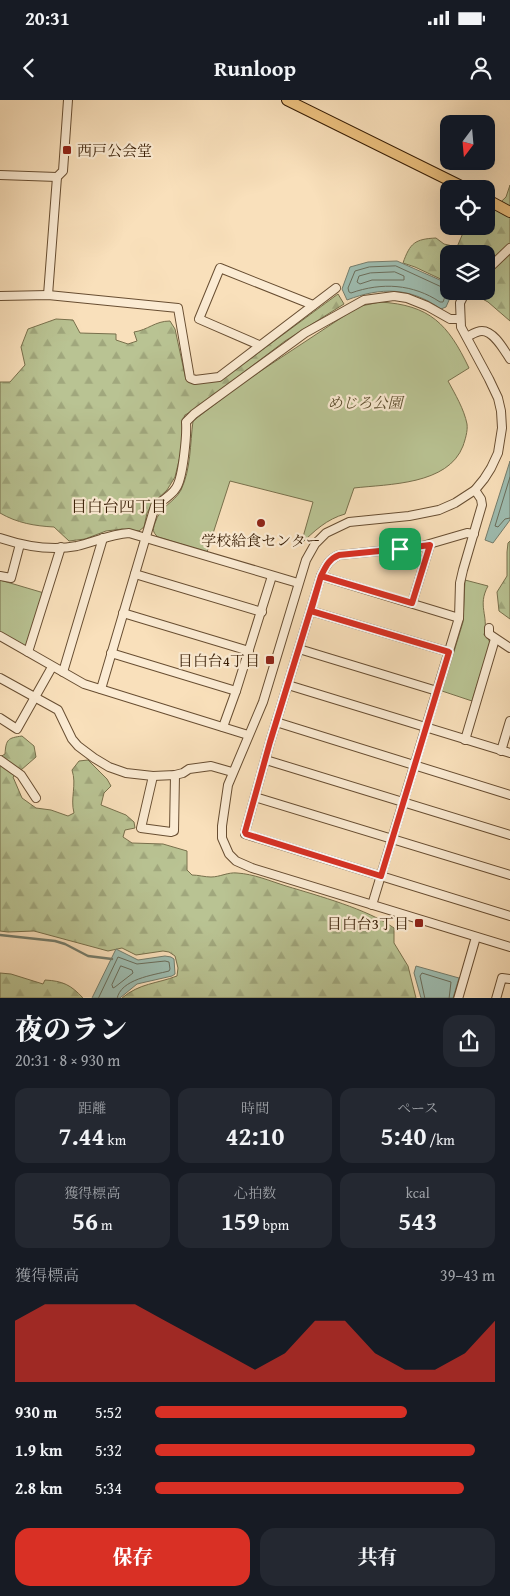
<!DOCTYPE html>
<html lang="ja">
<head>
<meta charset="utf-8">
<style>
  :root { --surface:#171b24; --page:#242831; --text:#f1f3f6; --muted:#9ea1a6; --accent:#d93025 }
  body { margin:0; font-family:"Gentium Book Plus","Noto Serif JP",serif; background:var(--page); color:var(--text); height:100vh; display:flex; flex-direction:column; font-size:19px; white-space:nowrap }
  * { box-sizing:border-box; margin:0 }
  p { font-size:16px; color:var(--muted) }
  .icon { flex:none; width:28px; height:28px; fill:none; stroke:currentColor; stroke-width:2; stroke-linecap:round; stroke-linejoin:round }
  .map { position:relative; height:898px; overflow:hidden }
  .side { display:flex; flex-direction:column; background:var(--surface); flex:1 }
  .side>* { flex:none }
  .needle { width:32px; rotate:196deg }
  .fabs { position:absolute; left:440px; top:15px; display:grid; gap:10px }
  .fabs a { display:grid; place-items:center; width:55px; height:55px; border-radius:10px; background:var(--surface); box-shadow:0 5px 20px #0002; font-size:25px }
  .pin { position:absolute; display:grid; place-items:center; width:42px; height:42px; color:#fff; margin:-21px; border-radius:10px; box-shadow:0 2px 8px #0006 }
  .round { display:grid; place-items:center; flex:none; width:52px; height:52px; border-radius:15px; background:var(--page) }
  .head { display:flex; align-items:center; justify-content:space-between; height:85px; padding:0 15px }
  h1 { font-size:28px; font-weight:800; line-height:38px }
  .stats { display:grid; grid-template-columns:repeat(3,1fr); gap:8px; height:85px; padding:5px 15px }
  .stats div { display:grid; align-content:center; border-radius:12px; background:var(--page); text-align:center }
  .stats b { font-size:25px; font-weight:800 }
  .stats small { font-size:14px; font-weight:400 }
  .stats p { font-size:14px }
  .chart { height:140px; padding:10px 15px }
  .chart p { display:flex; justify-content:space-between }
  .chart svg { width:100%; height:90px; margin-top:5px; fill:var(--accent); opacity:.7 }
  .button { display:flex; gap:10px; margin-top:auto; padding:10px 15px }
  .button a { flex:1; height:58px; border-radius:15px; background:var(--accent); color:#fff; font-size:20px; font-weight:800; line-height:58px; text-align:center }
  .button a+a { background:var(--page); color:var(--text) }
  ul { padding:0 15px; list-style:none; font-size:16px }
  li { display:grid; grid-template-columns:80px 60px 1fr; align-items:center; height:38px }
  li i { height:12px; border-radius:6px; background:var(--accent) }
  .status { display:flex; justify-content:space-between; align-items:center; height:35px; padding:0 25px; background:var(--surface); direction:ltr }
  .status svg { height:14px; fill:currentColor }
  header { display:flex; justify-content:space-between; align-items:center; height:65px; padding:0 15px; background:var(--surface); font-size:22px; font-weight:800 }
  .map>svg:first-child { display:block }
  .forest { fill:url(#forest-firs); stroke:#78704c }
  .green { fill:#b9c393; stroke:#78704c }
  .water { fill:#9ebdb1; stroke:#757d6c }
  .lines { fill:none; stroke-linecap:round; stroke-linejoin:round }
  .shore { stroke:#6a6d5b; stroke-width:1 }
  .stream { stroke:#757d6c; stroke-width:2.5 }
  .minor-casing { stroke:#684e32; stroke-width:10 }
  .major-casing { stroke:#371d05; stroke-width:12 }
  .minor { stroke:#fbebd3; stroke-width:8 }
  .major { stroke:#ecc07e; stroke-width:10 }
  .route-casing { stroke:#fff; stroke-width:10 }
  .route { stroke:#d93025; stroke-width:6 }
  .poi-dot { fill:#8f2418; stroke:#fbebd3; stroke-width:2 }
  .labels { text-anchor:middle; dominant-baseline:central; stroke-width:4.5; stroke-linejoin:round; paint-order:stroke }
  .poi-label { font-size:15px; fill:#371d05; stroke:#fbebd3; text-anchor:end }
  .park-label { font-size:15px; font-style:italic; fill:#5e4f30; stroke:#fbebd3 }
  .neighbourhood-label { font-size:16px; fill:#371d05; stroke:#fbebd3 }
</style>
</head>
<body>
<div class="status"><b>20:31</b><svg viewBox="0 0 49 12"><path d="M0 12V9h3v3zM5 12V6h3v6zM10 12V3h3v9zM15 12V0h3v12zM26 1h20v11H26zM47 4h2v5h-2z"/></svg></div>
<header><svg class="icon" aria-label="back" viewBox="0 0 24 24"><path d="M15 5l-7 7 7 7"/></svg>Runloop<svg class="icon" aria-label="person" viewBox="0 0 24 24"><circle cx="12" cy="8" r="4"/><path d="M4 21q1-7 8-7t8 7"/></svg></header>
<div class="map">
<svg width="510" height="899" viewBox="0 0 510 899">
  <defs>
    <pattern id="forest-firs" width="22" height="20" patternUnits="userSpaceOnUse" patternTransform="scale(1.25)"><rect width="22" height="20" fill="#b9c393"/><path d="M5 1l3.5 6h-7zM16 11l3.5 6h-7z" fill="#a0a77d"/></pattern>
  </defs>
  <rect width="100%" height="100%" fill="#f9e0bb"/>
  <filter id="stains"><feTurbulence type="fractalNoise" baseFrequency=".004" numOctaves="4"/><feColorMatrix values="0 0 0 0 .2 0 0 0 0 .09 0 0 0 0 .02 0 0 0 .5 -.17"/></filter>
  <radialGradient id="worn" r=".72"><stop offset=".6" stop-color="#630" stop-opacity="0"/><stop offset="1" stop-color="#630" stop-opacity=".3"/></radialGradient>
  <g class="forest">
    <path d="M510 85V221L488 202 468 191H486V154H449V183L415 167 403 163C410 143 415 139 436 138L444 144 457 147 463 133 469 126H486V116L506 97Z"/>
    <path d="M338 194 344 204 285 241 194 310 185 315 182 323 183 344 175 377 167 390 152 404 147 413 144 427 139 431 122 429 106 431 85 439 69 441 54 427C35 426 17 423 0 413V282H10L25 265 21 247 28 229 56 219 73 220 80 233 116 234V240L128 244 137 241 134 232C148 230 155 221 170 221L175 229 186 280 193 283 216 281 247 261Z"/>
    <polygon points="510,441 510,519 499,511 497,492 507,476 507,452 508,443"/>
    <path d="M22 636 34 646 36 657 13 677 22 698 36 708 51 710 68 716 74 713C70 698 77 685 72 670L79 661 88 660 107 679 111 686 104 693 101 705 126 715 134 722 135 728 125 730 123 737 132 743 163 744 187 751V770L192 775C198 775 205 777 211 777 220 777 228 772 237 773 254 774 270 781 286 786 319 796 367 809 394 828V843L408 866 416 898H122C140 883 156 884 177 876L178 868 175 856 169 852 163 851 136 855 122 848 108 851 34 831 8 832 0 831V657L5 654C6 639 8 638 22 636Z"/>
    <path d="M0 873 11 874 43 884 45 880C63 881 71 885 83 898H0Z"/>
  </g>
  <g class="green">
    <path d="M380 202C430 205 448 224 469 268L448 281C455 294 464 309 467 324 468 331 465 340 463 346 448 385 389 384 354 388L345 414C327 419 314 431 301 444L313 402 230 381 207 452 158 437C152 432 153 429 155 423 160 406 174 403 181 390 191 369 190 344 193 321L244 282 347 214 361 206Z"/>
    <polygon points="0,480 44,493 28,546 25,548 0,532"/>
    <path d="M465 480 488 486C477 506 489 515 484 535L488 538 490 543 472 601 442 591 463 522Z"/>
  </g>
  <g class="water">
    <path d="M397 161 449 184V191H453L446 207 441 209C410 187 381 187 347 200L342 189 350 167 368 162Z"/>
    <polygon points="510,361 510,420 493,443 485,440"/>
    <polygon points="116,849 138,860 165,856 171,857 174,859 175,874 172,876 137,884 120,898 92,898"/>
    <polygon points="416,866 459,878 453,898 421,898 414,873"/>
  </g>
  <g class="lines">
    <g class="shore">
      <path d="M396 166 446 189 447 191 443 202H440C413 184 382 182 351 193L349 192 348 188 355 171 369 167Z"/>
      <polygon points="395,172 404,176 404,180 372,180 360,184 357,182 359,176 370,173"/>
      <polyline points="510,377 495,426 498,427 505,419 510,418"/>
      <polygon points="121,866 132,870 133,873 115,887 113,888 112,885"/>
      <path d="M98 899 118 857 137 864 165 861 169 862 170 869 169 871C154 875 120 879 117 899"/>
      <polyline points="425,899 420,876 422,873 451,882 449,899"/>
    </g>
    <polyline class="stream" points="0,835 55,841 65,844 88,856 112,859"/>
    <defs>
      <g id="minor">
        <polyline points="0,75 57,77"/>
        <polyline points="486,171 510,148"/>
        <polyline points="466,191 460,203 461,227 489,279 498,298 501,311 502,328 498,353 491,368 484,379 475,390 455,403 439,410 409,416 349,422 326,433 315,444 306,460 263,602 228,685 222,726 222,738 229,754 236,761 252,768 510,847"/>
        <polyline points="48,195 57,77 63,71 68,0"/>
        <polyline points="0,196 48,195 178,208 190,278 195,280 219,277 336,188"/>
        <path d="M467 237C471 235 476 231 482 231 494 231 504 250 510 259"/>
        <polyline points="259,245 199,219 220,168 313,205"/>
        <path d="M474 434 467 433 419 447 339 455C329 459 326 466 321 476L270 642 245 732V734L510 816"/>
        <path d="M0 438C24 446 52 451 77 446 94 442 111 434 129 433L298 483"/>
        <polyline points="135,474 262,512"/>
        <polyline points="0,476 11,478 20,444"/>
        <polyline points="321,476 459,518"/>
        <polyline points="412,503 430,445"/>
        <polyline points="311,511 449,552"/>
        <polyline points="123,513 249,551"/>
        <polyline points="489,528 489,534 510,548"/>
        <polyline points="0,536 84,584 248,635"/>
        <polyline points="299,549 437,591"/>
        <polyline points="28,552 61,447"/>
        <polyline points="111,553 236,591"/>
        <polyline points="63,572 103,438"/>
        <polyline points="0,578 58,610 72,639 78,646 94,658 109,667 126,673 153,676 175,675 183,673 189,669 211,666 232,672"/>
        <polyline points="288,585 510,653"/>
        <path d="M101 589 155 406C162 401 172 395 176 388 183 378 187 335 186 322L194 314 305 233 364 200 394 196 407 198 427 206 450 219H460"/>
        <polyline points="0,618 17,629 52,567"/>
        <polyline points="276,622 510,695"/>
        <polyline points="223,627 236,591 272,476"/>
        <polyline points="465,640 495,539"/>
        <polyline points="501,651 510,621"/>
        <polyline points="0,660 21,675 36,698"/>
        <polyline points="266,660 510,735"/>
        <polyline points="153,676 141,728 171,732 174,731 175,675"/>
        <polyline points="255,697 510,775"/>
        <polyline points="372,805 459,518 460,483 463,470 482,405 481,399 475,390"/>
        <polyline points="458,899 476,837"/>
        <polyline points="496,899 502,878 510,879"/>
      </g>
      <g id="major">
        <polyline points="287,0 467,89"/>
        <polyline points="486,99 510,112"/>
      </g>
    </defs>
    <use href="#minor" class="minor-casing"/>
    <use href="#major" class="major-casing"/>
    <use href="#minor" class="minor"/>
    <use href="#major" class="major"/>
  </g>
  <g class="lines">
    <defs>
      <path id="route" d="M400 449 339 455C329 459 326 466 321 476L270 642 245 732 246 734 381 776 449 552 311 511 321 476 412 503 430 445 400 449"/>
    </defs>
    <use href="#route" class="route-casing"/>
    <use href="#route" class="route"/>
  </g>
  <g class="poi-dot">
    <rect x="62" y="45" width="10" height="10" rx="2.5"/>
    <circle cx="261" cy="423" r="5"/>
    <rect x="265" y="555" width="10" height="10" rx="2.5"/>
    <rect x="414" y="818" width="10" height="10" rx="2.5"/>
  </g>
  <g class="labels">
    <g class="poi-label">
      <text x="77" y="50" text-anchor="start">西戸公会堂</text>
      <text x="261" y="440" text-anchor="middle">学校給食センター</text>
      <text x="260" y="560">目白台4丁目</text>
      <text x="409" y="823">目白台3丁目</text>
    </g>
    <g class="park-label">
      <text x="365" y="302">めじろ公園</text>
    </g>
    <g class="neighbourhood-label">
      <text x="119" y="406">目白台四丁目</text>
    </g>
  </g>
  <rect width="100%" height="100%" filter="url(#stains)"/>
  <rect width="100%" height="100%" fill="url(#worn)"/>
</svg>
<div class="fabs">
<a><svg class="needle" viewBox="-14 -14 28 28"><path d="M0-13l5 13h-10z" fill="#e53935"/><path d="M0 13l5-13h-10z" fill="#9ea1a6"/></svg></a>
<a><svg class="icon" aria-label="locate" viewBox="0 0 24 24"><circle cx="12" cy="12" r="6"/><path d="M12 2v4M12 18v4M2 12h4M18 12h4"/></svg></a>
<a><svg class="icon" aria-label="layers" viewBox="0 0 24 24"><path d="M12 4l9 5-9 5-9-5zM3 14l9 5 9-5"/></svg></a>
</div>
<div class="pin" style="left:400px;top:449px;background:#1e9e55"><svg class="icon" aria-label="arrive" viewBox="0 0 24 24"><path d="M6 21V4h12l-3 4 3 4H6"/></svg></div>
</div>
<section class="side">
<div class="head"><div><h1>夜のラン</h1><p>20:31 · 8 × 930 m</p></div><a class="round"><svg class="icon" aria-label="share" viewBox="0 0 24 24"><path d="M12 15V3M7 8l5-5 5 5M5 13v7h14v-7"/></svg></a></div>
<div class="stats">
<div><p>距離</p><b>7.44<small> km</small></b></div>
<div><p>時間</p><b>42:10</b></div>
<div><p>ペース</p><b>5:40<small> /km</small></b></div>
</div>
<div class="stats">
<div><p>獲得標高</p><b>56<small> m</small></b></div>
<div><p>心拍数</p><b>159<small> bpm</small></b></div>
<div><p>kcal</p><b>543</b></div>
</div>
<div class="chart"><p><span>獲得標高</span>39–43 m</p>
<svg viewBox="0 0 160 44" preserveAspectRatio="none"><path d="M0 44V14L10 6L20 6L30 6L40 6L50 14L60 22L70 30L80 38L90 30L100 14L110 14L120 30L130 38L140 38L150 30L160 14V44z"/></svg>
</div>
<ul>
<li><b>930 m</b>5:52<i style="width:74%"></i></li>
<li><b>1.9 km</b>5:32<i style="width:94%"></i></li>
<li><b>2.8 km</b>5:34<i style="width:91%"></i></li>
</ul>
<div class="button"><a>保存</a><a>共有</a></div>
</section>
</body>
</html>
